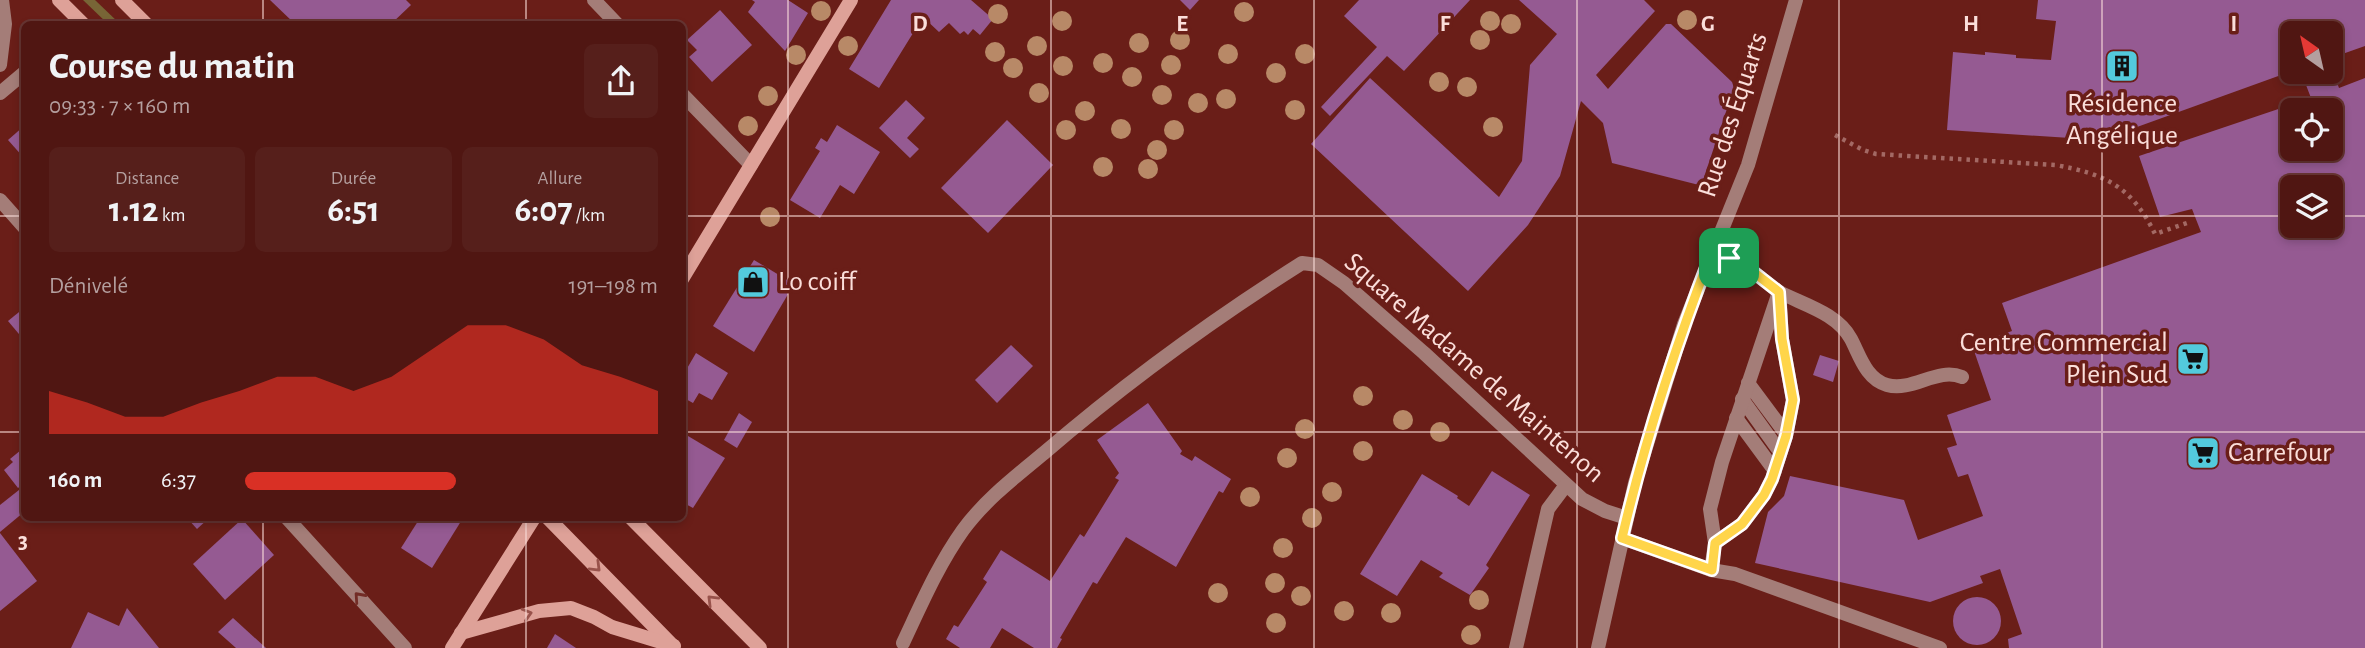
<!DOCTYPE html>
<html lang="fr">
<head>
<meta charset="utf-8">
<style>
  :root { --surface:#501612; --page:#561f1b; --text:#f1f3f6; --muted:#b49f9f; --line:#673532; --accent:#d93025 }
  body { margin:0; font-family:"Alegreya Sans",sans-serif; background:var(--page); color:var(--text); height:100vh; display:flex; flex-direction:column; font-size:26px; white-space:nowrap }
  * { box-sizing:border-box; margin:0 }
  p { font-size:23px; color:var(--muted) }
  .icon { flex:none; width:38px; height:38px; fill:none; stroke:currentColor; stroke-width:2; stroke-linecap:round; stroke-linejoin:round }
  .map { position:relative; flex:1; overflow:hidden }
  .details { position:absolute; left:21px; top:21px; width:665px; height:500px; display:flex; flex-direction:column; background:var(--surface); border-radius:10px; box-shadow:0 4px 10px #0003,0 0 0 2px var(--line) }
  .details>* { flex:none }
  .needle { width:46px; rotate:326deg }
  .controls { position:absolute; left:2280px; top:21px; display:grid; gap:14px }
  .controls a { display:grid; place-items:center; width:63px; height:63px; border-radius:10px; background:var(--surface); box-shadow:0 4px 10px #0003,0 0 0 2px var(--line); font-size:35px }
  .pin { position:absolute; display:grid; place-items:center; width:60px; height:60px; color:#fff; margin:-30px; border-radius:14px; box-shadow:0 4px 10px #0006 }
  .round { display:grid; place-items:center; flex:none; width:74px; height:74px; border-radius:10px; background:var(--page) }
  .headline { display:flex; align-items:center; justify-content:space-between; height:119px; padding:0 28px }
  h1 { font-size:38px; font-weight:700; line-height:52px }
  .figures { display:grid; grid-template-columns:repeat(3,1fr); gap:10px; height:119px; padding:7px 28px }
  .figures div { display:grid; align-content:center; border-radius:10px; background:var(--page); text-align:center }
  .figures b { font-size:35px; font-weight:700 }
  .figures small { font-size:19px; font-weight:400 }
  .figures p { font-size:19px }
  .chart { height:196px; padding:14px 28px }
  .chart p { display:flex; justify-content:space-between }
  .chart svg { width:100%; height:126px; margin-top:7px; fill:var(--accent); opacity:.7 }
  ul { padding:0 28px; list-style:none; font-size:23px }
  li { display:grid; grid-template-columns:112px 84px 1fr; align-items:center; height:52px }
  li i { height:18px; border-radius:9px; background:var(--accent) }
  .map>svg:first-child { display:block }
  .green { fill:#786536 }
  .building { fill:#955a92; fill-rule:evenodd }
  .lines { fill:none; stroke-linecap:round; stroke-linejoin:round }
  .path { stroke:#a36964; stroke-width:4.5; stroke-dasharray:3.5 5; stroke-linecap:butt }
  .lane { stroke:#a47d78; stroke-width:14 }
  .street { stroke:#a47d78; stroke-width:14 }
  .secondary { stroke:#dea198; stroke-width:14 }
  .tree { fill:#b88967 }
  .oneway { stroke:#98524b }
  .oneway2 { stroke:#732c26 }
  .route-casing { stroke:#fff; stroke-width:14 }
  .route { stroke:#ffd54a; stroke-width:9 }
  .grid { fill:none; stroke:#fbdeda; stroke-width:2; stroke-opacity:0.55 }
  .labels { text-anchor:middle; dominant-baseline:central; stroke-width:7; stroke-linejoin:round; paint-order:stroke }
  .poi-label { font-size:28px; fill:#fbdeda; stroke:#6a1e18; text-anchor:start }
  .street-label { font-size:28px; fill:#fbdeda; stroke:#6a1e18 }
  .grid-label { font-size:23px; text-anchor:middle; font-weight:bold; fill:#fbdeda; stroke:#6a1e18; stroke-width:7; stroke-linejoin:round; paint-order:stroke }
</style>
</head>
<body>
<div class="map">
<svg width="2365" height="648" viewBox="0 0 2365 648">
  <rect width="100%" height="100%" fill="#6a1e18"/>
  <polygon class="green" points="83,0 95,0 120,24 108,24"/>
  <g class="building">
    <polygon points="270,0 406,0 411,5 391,24 295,24"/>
    <polygon points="752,0 788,0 808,13 785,51 748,12 755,2"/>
    <polygon points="891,0 971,0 993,19 980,35 973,29 968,35 964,31 960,34 949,23 939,32 923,17 879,88 849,69"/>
    <polygon points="1180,0 1199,0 1190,10"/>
    <polygon points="1359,0 1470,0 1404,71 1387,56 1330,116 1321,107 1377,47 1344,16"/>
    <polygon points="1519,0 1644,0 1655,11 1596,75 1608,89 1666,24 1671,24 1732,82 1734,88 1703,180 1699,185 1612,163 1603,123 1581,101 1560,176 1528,225 1468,291 1311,144 1370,78 1499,197 1522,161 1530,65 1557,34"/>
    <polygon points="2038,0 2365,0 2365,46 2331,58 2331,33 2292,33 2292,71 2101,140 1947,130 1953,52 1985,55 1985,52 2016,55 2016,58 2051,60 2056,21 2036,19"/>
    <polygon points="720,10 752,45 712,82 689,57 697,50 687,40"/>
    <path d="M2331 66 2339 88 2365 78V648H2009L2008 639 2022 634 2000 569 1980 576 1983 583 1930 602 1755 563 1768 512 1784 496 1790 476 1904 500 1918 540 1983 516 1968 474 1958 477 1947 448 1957 445 1947 415 1991 400 1972 345 2012 331 2002 303 2201 232 2192 209 2160 217 2139 156 2311 98 2301 72H2331ZM2292 110H2331V149H2292ZM2292 187H2331V226H2292Z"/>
    <polygon points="906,100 925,118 907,138 919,149 910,158 879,128"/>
    <polygon points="1007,120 1053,165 988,233 941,188"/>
    <polygon points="837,125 880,152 854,194 840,185 820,218 790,200 820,151 815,148 821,138 827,142"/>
    <polygon points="24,126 24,158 8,140"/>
    <polygon points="754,260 794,284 754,352 713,326"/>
    <polygon points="24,308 24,340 8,321"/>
    <polygon points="1011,345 1033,366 997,403 975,380"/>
    <polygon points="696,353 728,373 712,400 699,393 693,403 682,397 682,377"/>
    <polygon points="1820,355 1839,361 1833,382 1813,375"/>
    <polygon points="1148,403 1182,451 1180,454 1192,461 1195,456 1231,479 1223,493 1219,491 1176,567 1126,537 1097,584 1093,582 1060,638 1062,639 1057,648 1034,648 1002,628 990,648 960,648 946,639 954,625 958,627 987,582 983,579 1001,550 1050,581 1080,534 1084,537 1119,480 1115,478 1119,473 1097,440"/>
    <polygon points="739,413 752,422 737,448 724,440"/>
    <polygon points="688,436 725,458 693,508 682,502 682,445"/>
    <polygon points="21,450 24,454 24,483 18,488 4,470 13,462 10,459"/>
    <polygon points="1492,471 1530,495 1486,565 1489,568 1470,595 1439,577 1443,573 1421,560 1397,596 1360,574 1422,474 1458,496 1457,498 1469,506"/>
    <polygon points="24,486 24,512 0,532 0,505"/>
    <polygon points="187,518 209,518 197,529"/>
    <polygon points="420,518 463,518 432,568 401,548"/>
    <polygon points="242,519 274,555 225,600 193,564"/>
    <polygon points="0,533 37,581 0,611"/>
    <circle cx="1977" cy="621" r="24"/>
    <polygon points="127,608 159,648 71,648 88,612 119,626"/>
    <polygon points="233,618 266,648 236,648 218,632"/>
    <polygon points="555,634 576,648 547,648"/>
  </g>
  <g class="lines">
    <g class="path">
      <polyline points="270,23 271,24"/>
      <path d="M1835 135 1863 150 1876 154 2055 165C2106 174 2132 187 2155 234L2187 223"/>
    </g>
    <g class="lane">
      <path d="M1779 292C1804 305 1837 313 1851 339 1860 356 1866 379 1887 385 1913 392 1937 367 1962 377"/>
      <polyline points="1748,383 1786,434"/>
      <polyline points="1742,399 1780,452"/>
      <polyline points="1736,418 1775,471"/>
      <polyline points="1622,538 1711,570 1735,574 1940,648"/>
      <polyline points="1715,543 1742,524 1764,495 1772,479 1786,436 1793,400 1782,339 1780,304"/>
      <polyline points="1711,570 1715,543 1710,509 1722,462 1779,292 1747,267 1713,249"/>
    </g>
    <g class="street">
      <polyline points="594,0 617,24"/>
      <polyline points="0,65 5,24 2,0"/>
      <polyline points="0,93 24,73"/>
      <polyline points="682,94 751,165"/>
      <polyline points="0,200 24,227"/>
      <polyline points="287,518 405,648"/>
      <path d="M903 643C921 605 938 565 963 530 985 500 1015 477 1044 453 1124 384 1212 320 1302 263L1318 265 1344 283 1424 353 1582 499 1605 511 1627 518"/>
      <polyline points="1516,648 1548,509 1566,485"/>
      <polyline points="1598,648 1635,483 1684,324 1748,165 1796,0"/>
    </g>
    <g class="secondary">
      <polyline points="59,0 83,24"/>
      <polyline points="122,0 146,24"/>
      <polyline points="682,279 851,0"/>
      <polyline points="548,518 672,645"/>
      <polyline points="631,518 760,648"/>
      <polyline points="461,633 539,611 571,608 594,617 612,627 674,646"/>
      <polyline points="452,648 534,518"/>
    </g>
  </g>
  <g class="tree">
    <circle cx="821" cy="11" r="10"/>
    <circle cx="1244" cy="12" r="10"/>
    <circle cx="998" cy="14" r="10"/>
    <circle cx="1687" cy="20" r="10"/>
    <circle cx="1062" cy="21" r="10"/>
    <circle cx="1490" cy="21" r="10"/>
    <circle cx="1511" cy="24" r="10"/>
    <circle cx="1180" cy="40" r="10"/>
    <circle cx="1480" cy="40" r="10"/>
    <circle cx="1139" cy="43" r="10"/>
    <circle cx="848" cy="46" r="10"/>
    <circle cx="1037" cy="46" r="10"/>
    <circle cx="995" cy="52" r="10"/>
    <circle cx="1228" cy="54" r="10"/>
    <circle cx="1305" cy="54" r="10"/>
    <circle cx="796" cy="55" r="10"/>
    <circle cx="1103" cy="63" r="10"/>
    <circle cx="1171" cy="65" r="10"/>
    <circle cx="1063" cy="66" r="10"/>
    <circle cx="1013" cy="68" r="10"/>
    <circle cx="1276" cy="73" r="10"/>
    <circle cx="1132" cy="77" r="10"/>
    <circle cx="1439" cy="82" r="10"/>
    <circle cx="1467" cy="87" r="10"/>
    <circle cx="1039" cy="93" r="10"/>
    <circle cx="1162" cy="95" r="10"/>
    <circle cx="768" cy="96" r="10"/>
    <circle cx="1226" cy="99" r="10"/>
    <circle cx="1198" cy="103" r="10"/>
    <circle cx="1295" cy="110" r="10"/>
    <circle cx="1085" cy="111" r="10"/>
    <circle cx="748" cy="126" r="10"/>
    <circle cx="1493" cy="127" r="10"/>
    <circle cx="1121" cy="129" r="10"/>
    <circle cx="1066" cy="130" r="10"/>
    <circle cx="1174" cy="130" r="10"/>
    <circle cx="1157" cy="150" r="10"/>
    <circle cx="1103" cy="167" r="10"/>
    <circle cx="1148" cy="169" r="10"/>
    <circle cx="770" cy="217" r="10"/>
    <circle cx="1363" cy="396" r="10"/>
    <circle cx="1403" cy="420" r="10"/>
    <circle cx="1305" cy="429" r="10"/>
    <circle cx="1440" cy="432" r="10"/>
    <circle cx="1363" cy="451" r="10"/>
    <circle cx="1287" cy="458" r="10"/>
    <circle cx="1332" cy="492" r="10"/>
    <circle cx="1250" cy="497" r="10"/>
    <circle cx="1312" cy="518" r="10"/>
    <circle cx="1283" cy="548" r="10"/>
    <circle cx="1275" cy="583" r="10"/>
    <circle cx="1218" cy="593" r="10"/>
    <circle cx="1301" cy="596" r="10"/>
    <circle cx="1479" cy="600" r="10"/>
    <circle cx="1344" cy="611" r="10"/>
    <circle cx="1391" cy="613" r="10"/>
    <circle cx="1276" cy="623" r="10"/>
    <circle cx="1471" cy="635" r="10"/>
  </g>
  <defs><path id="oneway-chevron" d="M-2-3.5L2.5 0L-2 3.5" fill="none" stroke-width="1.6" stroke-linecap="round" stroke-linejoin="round" transform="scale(1.75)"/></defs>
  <g class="oneway">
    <use href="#oneway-chevron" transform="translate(596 567) rotate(45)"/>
    <use href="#oneway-chevron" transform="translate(712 600) rotate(-135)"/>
    <use href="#oneway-chevron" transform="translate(527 614) rotate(-16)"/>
  </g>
  <use class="oneway2" href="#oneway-chevron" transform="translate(359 597) rotate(-132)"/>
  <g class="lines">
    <defs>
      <path id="route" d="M1713 249 1747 267 1779 292 1782 339 1793 400 1786 436 1772 479 1764 495 1742 524 1715 543 1712 570 1622 538C1645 440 1676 344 1713 249Z"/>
    </defs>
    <use href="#route" class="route-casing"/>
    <use href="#route" class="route"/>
  </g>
  <path class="grid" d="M263 0V24M526 0V24M788 0V648M1051 0V648M1314 0V648M1577 0V648M1839 0V648M2102 0V648M0 216H24M682 216H2292M2331 216H2365M0 432H24M682 432H2365M263 518V648M526 518V648"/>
  <defs>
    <symbol id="building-square" viewBox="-11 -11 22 22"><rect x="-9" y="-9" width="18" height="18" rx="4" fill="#53cadc" stroke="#6a1e18"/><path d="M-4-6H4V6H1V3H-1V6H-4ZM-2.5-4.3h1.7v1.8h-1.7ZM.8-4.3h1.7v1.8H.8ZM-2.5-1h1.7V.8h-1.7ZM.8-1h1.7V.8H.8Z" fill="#111"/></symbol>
    <symbol id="shop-square" viewBox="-11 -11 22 22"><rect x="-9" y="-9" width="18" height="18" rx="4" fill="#53cadc" stroke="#6a1e18"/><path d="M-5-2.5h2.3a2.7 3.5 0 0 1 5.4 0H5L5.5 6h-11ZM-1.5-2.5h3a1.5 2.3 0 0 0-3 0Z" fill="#111"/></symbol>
    <symbol id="supermarket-square" viewBox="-11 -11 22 22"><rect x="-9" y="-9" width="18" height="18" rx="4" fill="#53cadc" stroke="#6a1e18"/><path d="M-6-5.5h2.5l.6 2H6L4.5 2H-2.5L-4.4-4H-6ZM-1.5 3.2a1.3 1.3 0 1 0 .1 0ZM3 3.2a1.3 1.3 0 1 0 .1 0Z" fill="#111"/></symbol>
  </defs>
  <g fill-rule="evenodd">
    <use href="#building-square" x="2103" y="47" width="38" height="38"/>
    <use href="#shop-square" x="734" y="263" width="38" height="38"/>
    <use href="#supermarket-square" x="2174" y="340" width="38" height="38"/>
    <use href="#supermarket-square" x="2184" y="434" width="38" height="38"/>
  </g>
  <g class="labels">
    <g class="poi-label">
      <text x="2122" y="104" text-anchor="middle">Résidence<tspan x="2122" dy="32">Angélique</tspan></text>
      <text x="778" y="282">Lo coiff</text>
      <text x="2168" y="343" text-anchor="end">Centre Commercial<tspan x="2168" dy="32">Plein Sud</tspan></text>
      <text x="2228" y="453">Carrefour</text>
    </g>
    <g class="street-label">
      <text transform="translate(1733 115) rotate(-72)">Rue des Équarts</text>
      <text transform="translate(1474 368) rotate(41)">Square Madame de Maintenon</text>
    </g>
  </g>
  <g class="grid-label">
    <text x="920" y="31">D</text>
    <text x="1182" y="31">E</text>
    <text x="1445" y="31">F</text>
    <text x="1708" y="31">G</text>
    <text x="1971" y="31">H</text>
    <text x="2234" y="31">I</text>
    <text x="23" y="548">3</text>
  </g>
</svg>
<div class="controls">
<a><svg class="needle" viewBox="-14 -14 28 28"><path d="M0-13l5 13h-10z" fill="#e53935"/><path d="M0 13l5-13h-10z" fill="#b49f9f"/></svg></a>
<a><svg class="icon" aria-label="locate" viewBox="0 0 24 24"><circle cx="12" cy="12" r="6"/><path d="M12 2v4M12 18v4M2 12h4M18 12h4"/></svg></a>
<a><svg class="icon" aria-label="layers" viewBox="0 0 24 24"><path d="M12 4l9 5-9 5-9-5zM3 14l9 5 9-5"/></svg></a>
</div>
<div class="pin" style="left:1729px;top:258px;background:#1e9e55"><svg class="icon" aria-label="arrive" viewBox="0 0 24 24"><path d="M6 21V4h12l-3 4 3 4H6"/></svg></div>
<section class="details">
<div class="headline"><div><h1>Course du matin</h1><p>09:33 · 7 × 160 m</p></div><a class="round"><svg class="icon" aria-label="share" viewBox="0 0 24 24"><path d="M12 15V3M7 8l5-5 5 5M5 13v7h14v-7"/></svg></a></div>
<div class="figures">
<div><p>Distance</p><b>1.12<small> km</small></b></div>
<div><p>Durée</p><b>6:51</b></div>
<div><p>Allure</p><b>6:07<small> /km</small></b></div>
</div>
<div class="chart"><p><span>Dénivelé</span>191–198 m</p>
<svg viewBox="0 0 160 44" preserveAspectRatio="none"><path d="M0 44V29L10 33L20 38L30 38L40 33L50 29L60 24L70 24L80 29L90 24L100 15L110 6L120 6L130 11L140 20L150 24L160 29V44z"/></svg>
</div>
<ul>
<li><b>160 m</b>6:37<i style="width:51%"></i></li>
</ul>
</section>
</div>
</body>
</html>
